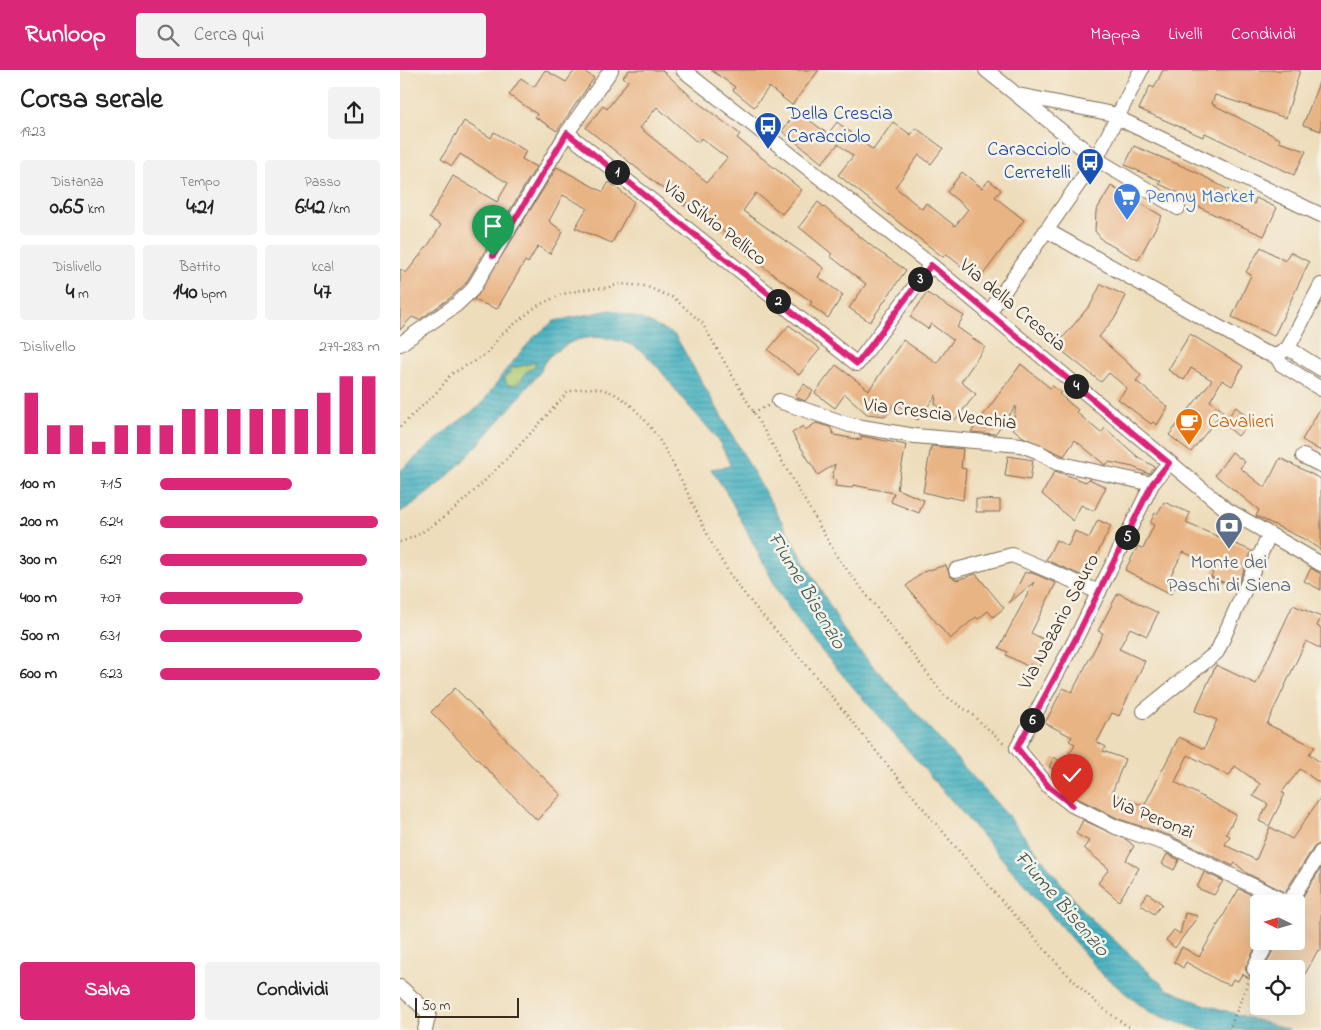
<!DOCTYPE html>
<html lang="it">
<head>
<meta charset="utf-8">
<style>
  :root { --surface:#fff; --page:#f2f2f2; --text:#222; --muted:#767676; --accent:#db2777 }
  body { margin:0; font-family:"Indie Flower",sans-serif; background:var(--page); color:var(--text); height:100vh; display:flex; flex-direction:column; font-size:19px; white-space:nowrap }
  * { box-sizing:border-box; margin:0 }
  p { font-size:16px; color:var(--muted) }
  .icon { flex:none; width:28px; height:28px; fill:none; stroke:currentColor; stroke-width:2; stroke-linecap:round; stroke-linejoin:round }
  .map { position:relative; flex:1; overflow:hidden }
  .panel { display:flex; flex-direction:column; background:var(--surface); width:400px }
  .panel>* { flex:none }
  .needle { width:32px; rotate:275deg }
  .tools { position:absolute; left:850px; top:825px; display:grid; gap:10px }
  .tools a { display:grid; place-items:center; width:55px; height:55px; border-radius:5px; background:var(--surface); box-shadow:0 5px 20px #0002; font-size:25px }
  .scale { position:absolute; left:15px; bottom:12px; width:104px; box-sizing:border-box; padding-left:5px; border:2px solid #3b2a1e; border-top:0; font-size:14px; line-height:18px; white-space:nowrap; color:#3b2a1e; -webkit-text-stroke:4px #f7f3e8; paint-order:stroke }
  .pin { position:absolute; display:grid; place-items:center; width:42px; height:42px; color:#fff; margin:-51px -21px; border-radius:50% 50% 50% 0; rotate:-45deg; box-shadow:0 0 5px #0007 }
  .pin .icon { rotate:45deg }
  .km { position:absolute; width:25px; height:25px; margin:-12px; border-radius:50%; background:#222; color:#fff; font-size:14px; line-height:25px; text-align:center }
  .round { display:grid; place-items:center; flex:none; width:52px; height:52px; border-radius:5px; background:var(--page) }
  .overview { display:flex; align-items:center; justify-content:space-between; height:85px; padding:0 20px }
  h1 { font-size:28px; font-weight:700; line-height:38px }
  .figures { display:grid; grid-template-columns:repeat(3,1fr); gap:8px; height:85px; padding:5px 20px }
  .figures div { display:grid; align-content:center; border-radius:5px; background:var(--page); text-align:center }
  .figures b { font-size:21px; font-weight:700 }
  .figures small { font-size:14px; font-weight:400 }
  .figures p { font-size:14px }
  .chart { height:140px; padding:10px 20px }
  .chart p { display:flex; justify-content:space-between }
  .chart svg { width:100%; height:90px; margin-top:5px; stroke:var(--accent); stroke-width:6 }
  .button { display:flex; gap:10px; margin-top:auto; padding:10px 20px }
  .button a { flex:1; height:58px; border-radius:5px; background:var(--accent); color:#fff; font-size:20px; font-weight:700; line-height:58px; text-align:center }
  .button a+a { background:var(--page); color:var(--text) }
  ul { padding:0 20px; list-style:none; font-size:16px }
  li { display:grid; grid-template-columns:80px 60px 1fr; align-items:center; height:38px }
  li i { height:12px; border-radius:6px; background:var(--accent) }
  header { display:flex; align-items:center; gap:30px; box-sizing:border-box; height:70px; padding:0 25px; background:var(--accent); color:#fff }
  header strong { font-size:24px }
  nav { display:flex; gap:28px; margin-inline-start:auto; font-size:18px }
  .search { width:350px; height:45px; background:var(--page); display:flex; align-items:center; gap:12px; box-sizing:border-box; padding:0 18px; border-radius:5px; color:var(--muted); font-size:19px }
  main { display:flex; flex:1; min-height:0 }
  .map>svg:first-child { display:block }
  .wetland { fill:url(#wetland-marsh); stroke:#747a48 }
  .water { fill:url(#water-rules); stroke:#3f6d6f; fill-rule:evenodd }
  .building { fill:#e9b484; fill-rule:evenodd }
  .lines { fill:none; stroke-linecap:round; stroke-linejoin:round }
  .minor-casing { stroke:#7a6955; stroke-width:16 }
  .path { stroke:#7a6955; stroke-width:2.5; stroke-dasharray:1 4; stroke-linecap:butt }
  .minor { stroke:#fff; stroke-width:14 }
  .route-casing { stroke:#fff; stroke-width:10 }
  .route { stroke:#db2777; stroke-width:6 }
  .labels { text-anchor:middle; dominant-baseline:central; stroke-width:5; stroke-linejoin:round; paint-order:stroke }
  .transit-label { font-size:20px; fill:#164399; stroke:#f7f3e8; text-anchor:start }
  .shop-label { font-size:20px; fill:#366cbe; stroke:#f7f3e8; text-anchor:start }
  .street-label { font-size:20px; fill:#3b2a1e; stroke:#f7f3e8 }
  .food-label { font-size:20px; fill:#c56008; stroke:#f7f3e8; text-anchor:start }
  .service-label { font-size:20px; fill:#4e5e75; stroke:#f7f3e8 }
  .water-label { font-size:21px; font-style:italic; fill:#3e5957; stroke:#f7f3e8 }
</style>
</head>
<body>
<header>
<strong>Runloop</strong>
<div class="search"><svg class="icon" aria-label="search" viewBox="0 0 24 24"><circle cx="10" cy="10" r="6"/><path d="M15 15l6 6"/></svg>Cerca qui</div>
<nav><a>Mappa</a><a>Livelli</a><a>Condividi</a></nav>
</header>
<main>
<section class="panel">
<div class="overview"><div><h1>Corsa serale</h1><p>19:23</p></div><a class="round"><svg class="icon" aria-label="share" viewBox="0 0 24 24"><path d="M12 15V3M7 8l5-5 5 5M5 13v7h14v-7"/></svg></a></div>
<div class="figures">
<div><p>Distanza</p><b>0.65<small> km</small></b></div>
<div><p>Tempo</p><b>4:21</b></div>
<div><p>Passo</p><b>6:42<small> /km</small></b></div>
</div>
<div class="figures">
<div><p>Dislivello</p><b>4<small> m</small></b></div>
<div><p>Battito</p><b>140<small> bpm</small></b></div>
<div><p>kcal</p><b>47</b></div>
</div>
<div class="chart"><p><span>Dislivello</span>279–283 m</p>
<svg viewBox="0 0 160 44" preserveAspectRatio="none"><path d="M5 44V14M15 44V30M25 44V30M35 44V38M45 44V30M55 44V30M65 44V30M75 44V22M85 44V22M95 44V22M105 44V22M115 44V22M125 44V22M135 44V14M145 44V6M155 44V6"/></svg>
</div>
<ul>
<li><b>100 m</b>7:15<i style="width:60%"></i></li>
<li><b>200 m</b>6:24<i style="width:99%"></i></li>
<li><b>300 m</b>6:29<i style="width:94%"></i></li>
<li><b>400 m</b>7:07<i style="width:65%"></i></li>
<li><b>500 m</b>6:31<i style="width:92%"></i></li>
<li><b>600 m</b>6:23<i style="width:100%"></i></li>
</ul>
<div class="button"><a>Salva</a><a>Condividi</a></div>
</section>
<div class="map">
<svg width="921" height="960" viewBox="0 0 921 960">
  <defs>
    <pattern id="wetland-marsh" width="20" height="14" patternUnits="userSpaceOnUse" patternTransform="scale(1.25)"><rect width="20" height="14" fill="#adca71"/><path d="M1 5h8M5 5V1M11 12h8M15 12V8" fill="none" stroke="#8ea45c"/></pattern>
    <pattern id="water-rules" width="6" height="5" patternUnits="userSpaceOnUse" patternTransform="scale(1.25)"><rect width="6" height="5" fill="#43b0c0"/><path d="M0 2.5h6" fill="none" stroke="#398f9b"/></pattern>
  </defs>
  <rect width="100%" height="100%" fill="#f7f3e8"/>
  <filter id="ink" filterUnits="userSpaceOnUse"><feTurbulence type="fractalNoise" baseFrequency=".02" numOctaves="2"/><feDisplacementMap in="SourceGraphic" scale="10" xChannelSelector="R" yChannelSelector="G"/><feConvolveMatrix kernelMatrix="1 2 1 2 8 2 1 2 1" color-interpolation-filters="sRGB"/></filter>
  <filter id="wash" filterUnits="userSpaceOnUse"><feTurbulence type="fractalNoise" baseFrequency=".0096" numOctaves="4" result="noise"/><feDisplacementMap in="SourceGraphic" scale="20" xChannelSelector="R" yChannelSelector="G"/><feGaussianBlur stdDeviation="1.12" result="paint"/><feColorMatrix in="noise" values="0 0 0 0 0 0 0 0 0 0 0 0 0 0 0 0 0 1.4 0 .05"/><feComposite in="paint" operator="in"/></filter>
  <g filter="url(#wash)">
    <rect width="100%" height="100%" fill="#edb"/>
    <polygon class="wetland" points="136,292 135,296 126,302 119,314 108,316 104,308 113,298"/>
    <path class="water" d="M211 240 242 249 275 265 449 569 610 748 683 841 767 919 803 934 889 960H801L750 943 703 905 406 563 380 525 328 425 311 399 330 396C326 383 319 370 310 360 303 351 294 343 287 334 272 317 253 286 233 276 213 267 185 263 166 275 155 282 144 287 141 301 104 344 50 415 0 442V401L51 357 81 335 104 302 133 268 154 251ZM136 292 135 296 126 302 119 314 108 315 104 308 113 298Z"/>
    <g id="blocks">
      <g class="building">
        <polygon points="145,0 166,12 175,0 182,0 194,8 157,61 135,47 137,44 109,25 121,8 134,17"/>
        <path d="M229 0H262L296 31 340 64 337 68 402 120 382 144 356 123 343 141 424 198 418 207 443 225 428 248 410 235 412 232 359 194 361 191 337 175 338 173 287 132 285 136 186 58 203 36 207 39 228 11 223 7ZM257 37 298 73 301 68 327 88 307 112 240 58Z"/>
        <polygon points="311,0 419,0 392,35 369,17 354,37 333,20 335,17"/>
        <polygon points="763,0 900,0 886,48 815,25 812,34 880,69 879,72 906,81 894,105 805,63 803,67 739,39 750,16 754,18"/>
        <polygon points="920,10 921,10 921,61 903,55"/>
        <polygon points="397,41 428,64 437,52 473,80 493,52 511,65 516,58 543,78 531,94 519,85 495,117 522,139 526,133 555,156 568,139 547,122 562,102 582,118 589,110 601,120 595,127 624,150 579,210 546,184 543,187 438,105 453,86 438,74 422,93 382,61"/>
        <polygon points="64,51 91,68 94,62 126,81 122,89 136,97 65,214 50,228 19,250 12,247 0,260 0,199 6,203 29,174 41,155 29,148 53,106 97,132 108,113 60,84 52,96 41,89"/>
        <polygon points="734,76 796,102 854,134 856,128 877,138 864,166 811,143 790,132 792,129 759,114 761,111 725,95"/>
        <polygon points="157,97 203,122 209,112 234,132 212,173 175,158 187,138 163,125 149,151 163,162 150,184 138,176 128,193 125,191 97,239 74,230"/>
        <polygon points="711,116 762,146 738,190 703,171 695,161 696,141"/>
        <polygon points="418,132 475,179 506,200 470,252 449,238 466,214 430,186 432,184 399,157"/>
        <polygon points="861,177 885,191 890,182 909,192 874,266 832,247 851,205 846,202"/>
        <polygon points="701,214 726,226 716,246 699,267 741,305 736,311 768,337 757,355 753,352 751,354 718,329 727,318 709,303 701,312 656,276 691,234"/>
        <polygon points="527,223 564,246 557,257 585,277 561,312 576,324 555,350 535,334 536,325 518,350 495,333 485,346 467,344 445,324 435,338 415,323 436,295 469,320 503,270 537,293 553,270 531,254 528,259 510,247"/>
        <polygon points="389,255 420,279 399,305 368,280"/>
        <polygon points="790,264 843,296 832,316 822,310 810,331 823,341 791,382 769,365 812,310 791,298 784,310 768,300"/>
        <polygon points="621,294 650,318 652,316 661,322 659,324 678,340 676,342 701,363 705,358 738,387 755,397 749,404 733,397 709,392 705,395 675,370 664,386 623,367 612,358 616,336 595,364 571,362"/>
        <polygon points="404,314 413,321 405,331 395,327"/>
        <polygon points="836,337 851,350 838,366 823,353"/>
        <polygon points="921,337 921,381 902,370"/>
        <polygon points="416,353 430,357 434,365 461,370 461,366 506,375 497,419 524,430 519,443 491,432 494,423 453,415 452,418 435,416 436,410 432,409 435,394 418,405 392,363 403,356 405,360"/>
        <polygon points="531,376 563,379 561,398 566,399 563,430 548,427 547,428 523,422"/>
        <polygon points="832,382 845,392 840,398 865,418 880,388 921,409 921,480 904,469 856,446 859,440 815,405"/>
        <polygon points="608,386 633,390 630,410 605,406"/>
        <polygon points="655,401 686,412 689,409 706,417 694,441 681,435 673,451 642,424"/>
        <polygon points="576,429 600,430 600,442 576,442"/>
        <polygon points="764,432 790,443 786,453 852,481 836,518 811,507 815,496 783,482 770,507 778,511 771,524 725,500 738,476 743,479 754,455 750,453 755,443 757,444"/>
        <polygon points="698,450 711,456 694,490 691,488 683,506 646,490 656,470 668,476 675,461 689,468"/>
        <polygon points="546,495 550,506 557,510 576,504 604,538 593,547 588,541 578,549 576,547 550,569 506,516 523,502"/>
        <polygon points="911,498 921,504 921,520 904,511"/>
        <polygon points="625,502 629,504 630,502 656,513 631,563 651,573 638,598 630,594 629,597 606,585 608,582 599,578 634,512 609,533"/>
        <polygon points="718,523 758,543 747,566 730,558 719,579 745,591 719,646 712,643 697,672 706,677 703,681 725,689 712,723 744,736 779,667 804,679 817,650 795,641 816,595 856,614 893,535 921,547 917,556 921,558 921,579 906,571 867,654 915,677 909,684 921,693 921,714 900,699 882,722 885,724 869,756 859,751 868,734 853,726 860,714 835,696 829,706 788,685 775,712 836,745 826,764 830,766 825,775 856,790 870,757 892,769 921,727 921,773 914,777 885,822 848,804 835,793 833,796 771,766 719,749 677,728 672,724 676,711 649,697 654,687 664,693 675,674 669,671 672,667 645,653 663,618 672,622 703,563 698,561"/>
        <polygon points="55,618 161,725 137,750 31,642"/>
        <polygon points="683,750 727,770 734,776 726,790 739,798 719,831 698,813 709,799 684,778 689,771 676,764"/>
        <polygon points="767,784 779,790 774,800 762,794"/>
        <polygon points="921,798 921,881 918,880 904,906 896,902 896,899 864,899 877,871 896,871 896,837"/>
        <polygon points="804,802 823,811 814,825 797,818"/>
        <polygon points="839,819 870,834 859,834 859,870 845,899 850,907 859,906 859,914 842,904 838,911 833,909 830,915 819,911 786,892 783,898 774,892 782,877 799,887"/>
        <polygon points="748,823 762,834 754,844 740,834"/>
        <polygon points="785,843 798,846 775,878 766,870 774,860 780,864"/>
      </g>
    </g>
  </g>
  <g filter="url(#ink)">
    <use href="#blocks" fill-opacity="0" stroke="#7a6955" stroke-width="1"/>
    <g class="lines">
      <defs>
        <g id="minor">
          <polyline points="283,0 531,195 826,439 921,494"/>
          <polyline points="586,0 696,89 778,138"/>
          <polyline points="618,25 718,45"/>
          <polyline points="718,45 724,51 921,145"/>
          <polyline points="167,63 457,294 531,195"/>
          <polyline points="646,160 863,282 876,286 881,294 921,319"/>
          <polyline points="588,244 696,89 741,0"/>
          <polyline points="0,274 56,235 72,220 167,63 211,0"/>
          <polyline points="888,278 921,299"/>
          <polyline points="876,286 888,278 921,215"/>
          <polyline points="379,331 450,355 515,366 621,375 637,381 657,393 752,414"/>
          <polyline points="903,386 921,395"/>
          <polyline points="769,393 752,414 675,570 617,678 649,717 672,735 716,757 767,774 888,833"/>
          <polyline points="556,500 612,485 699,522"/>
          <polyline points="744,641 817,582 869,465"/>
          <polyline points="888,834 921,782"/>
          <polyline points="854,899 868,871"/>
          <polyline points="0,917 29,943 25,960"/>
        </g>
      </defs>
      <use href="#minor" class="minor-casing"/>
      <g class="path">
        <polyline points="353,342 368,336"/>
        <polyline points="0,357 39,320 50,305 86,284 102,264 137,236 162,224 187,219 206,218 220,214 245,216 274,228 302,253 438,488 544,625 570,643 604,673"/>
        <path d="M0 472C50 458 131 362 168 322 191 315 210 317 229 334 275 373 296 456 332 507 357 543 390 574 417 608 485 693 554 777 626 858 654 890 697 941 735 960"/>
        <polyline points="829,960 849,910"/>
      </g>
      <use href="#minor" class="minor"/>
    </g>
  </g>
  <g class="lines" filter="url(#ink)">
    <defs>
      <polyline id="route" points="93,186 167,63 457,294 531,195 769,393 752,414 675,570 617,678 649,717 672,735"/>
    </defs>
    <use href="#route" class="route-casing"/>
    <use href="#route" class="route"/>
  </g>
  <defs>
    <symbol id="bus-pin" viewBox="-11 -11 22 30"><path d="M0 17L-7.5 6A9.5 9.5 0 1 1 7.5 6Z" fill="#1a4fb4" stroke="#f7f3e8"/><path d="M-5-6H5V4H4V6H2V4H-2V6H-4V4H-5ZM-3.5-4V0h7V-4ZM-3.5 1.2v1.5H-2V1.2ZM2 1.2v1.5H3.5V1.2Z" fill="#fff"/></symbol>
    <symbol id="supermarket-pin" viewBox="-11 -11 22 30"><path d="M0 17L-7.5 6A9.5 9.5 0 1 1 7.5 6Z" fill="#3f7fe0" stroke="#f7f3e8"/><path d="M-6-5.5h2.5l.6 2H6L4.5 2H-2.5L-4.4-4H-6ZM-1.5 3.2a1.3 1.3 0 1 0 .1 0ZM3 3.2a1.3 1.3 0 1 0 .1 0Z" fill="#fff"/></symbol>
    <symbol id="cafe-pin" viewBox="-11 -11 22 30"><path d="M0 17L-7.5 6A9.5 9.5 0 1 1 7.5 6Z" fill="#e8710a" stroke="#f7f3e8"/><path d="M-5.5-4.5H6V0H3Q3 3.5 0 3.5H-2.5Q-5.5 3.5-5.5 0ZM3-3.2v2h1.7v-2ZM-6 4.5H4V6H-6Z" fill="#fff"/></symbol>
    <symbol id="bank-pin" viewBox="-11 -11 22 30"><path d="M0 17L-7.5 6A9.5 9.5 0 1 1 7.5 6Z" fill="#5c6f8a" stroke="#f7f3e8"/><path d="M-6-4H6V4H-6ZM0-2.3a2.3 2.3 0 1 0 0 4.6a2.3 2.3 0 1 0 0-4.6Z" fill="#fff"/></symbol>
  </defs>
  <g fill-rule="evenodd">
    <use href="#bus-pin" x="352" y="40" width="32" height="43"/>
    <use href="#bus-pin" x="674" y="76" width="32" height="43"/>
    <use href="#supermarket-pin" x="711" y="111" width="32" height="43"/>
    <use href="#cafe-pin" x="773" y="336" width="32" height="43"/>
    <use href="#bank-pin" x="813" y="440" width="32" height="43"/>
  </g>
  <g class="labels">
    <g class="transit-label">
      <text x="387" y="44">Della Crescia<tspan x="387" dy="23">Caracciolo</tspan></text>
      <text x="671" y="80" text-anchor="end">Caracciolo<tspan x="671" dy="23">Cerretelli</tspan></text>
    </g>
    <g class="shop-label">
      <text x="746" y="127">Penny Market</text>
    </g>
    <g class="street-label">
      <text transform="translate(314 154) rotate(38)">Via Silvio Pellico</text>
      <text transform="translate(612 236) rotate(40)">Via della Crescia</text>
      <text transform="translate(540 345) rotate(7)">Via Crescia Vecchia</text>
      <text transform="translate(660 552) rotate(-62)">Via Nazario Sauro</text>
      <text transform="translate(752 748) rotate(22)">Via Peronzi</text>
    </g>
    <g class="food-label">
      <text x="808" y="352">Cavalieri</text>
    </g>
    <g class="service-label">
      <text x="829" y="493">Monte dei<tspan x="829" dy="23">Paschi di Siena</tspan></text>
    </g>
    <g class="water-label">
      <text transform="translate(406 521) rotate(59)">Fiume Bisenzio</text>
      <text transform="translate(661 834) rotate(49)">Fiume Bisenzio</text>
    </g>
  </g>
</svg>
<div class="tools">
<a><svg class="needle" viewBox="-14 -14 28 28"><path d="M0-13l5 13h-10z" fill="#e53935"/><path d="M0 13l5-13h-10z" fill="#767676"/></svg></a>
<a><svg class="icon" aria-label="locate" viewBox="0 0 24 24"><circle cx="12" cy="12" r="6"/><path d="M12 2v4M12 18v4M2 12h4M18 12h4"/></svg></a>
</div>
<div class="scale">50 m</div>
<div class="pin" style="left:93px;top:186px;background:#1e9e55"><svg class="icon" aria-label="arrive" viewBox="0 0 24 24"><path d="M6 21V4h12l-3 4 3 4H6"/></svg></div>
<div class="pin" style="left:672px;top:735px;background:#d93025"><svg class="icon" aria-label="check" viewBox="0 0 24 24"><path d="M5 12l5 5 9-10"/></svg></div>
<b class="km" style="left:217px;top:102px">1</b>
<b class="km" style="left:378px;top:231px">2</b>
<b class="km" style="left:520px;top:209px">3</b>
<b class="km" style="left:676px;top:316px">4</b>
<b class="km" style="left:727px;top:467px">5</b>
<b class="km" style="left:632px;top:650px">6</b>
</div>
</main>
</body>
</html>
